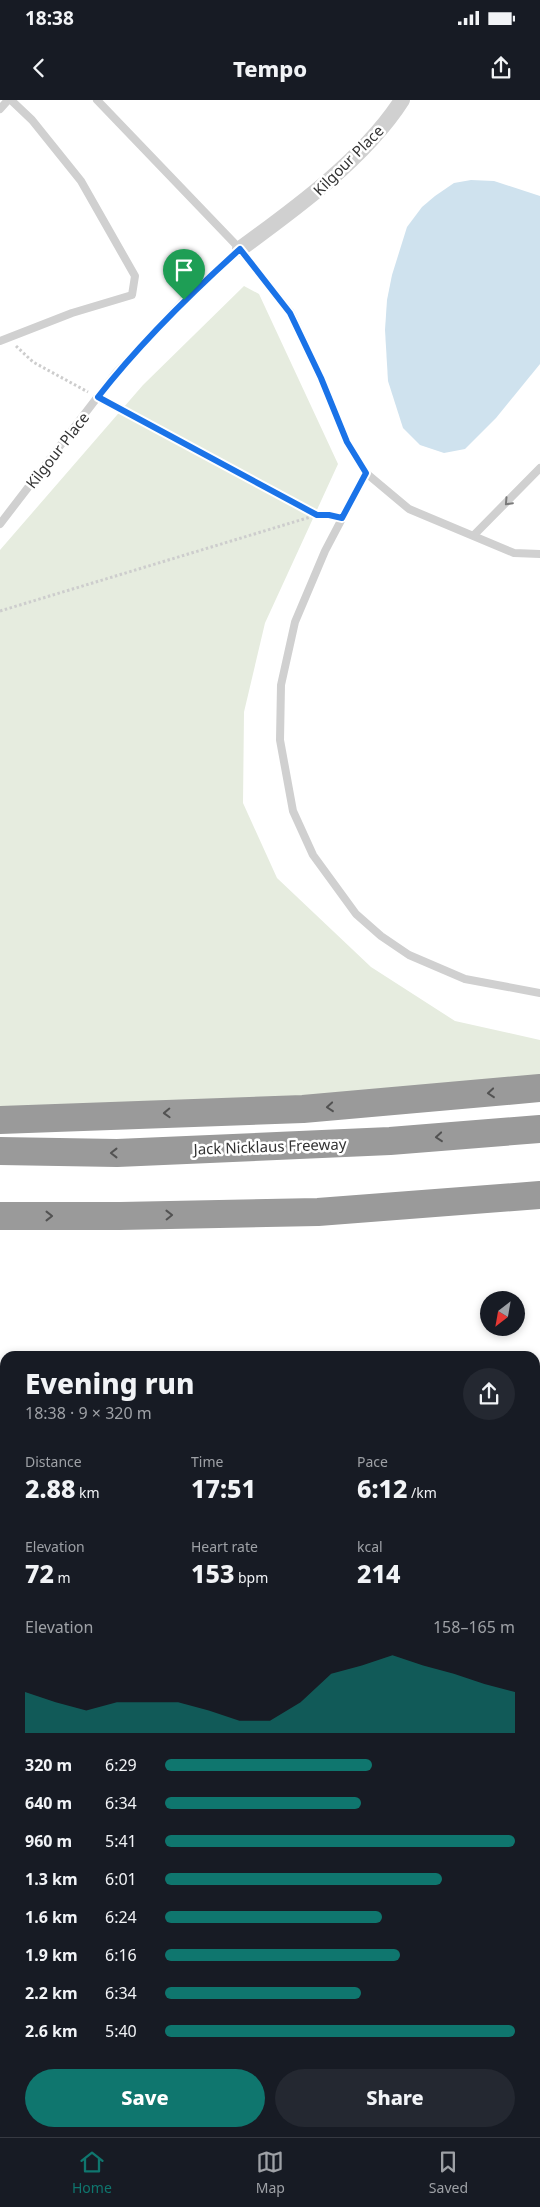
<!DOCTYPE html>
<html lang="en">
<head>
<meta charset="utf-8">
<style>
  :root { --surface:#171b24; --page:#242831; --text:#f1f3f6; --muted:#9ea1a6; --line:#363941; --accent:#0f766e }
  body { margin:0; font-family:"Noto Sans",sans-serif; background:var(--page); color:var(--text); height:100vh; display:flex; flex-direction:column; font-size:19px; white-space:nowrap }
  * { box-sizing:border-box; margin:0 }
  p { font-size:16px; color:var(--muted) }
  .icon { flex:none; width:28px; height:28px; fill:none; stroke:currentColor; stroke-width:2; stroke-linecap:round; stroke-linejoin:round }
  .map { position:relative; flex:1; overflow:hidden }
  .details { position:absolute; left:0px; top:1251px; width:540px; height:786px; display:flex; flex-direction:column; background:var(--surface); border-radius:15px 15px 0 0; box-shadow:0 2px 8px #0003 }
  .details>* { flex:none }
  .needle { width:32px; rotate:211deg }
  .buttons { position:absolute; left:480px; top:1191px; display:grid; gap:10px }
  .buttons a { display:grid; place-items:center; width:45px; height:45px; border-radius:50%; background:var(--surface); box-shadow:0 2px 8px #0003; font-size:25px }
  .pin { position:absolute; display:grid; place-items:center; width:42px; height:42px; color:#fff; margin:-51px -21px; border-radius:50% 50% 50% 0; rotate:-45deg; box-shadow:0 0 5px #0007 }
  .pin .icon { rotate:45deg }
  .round { display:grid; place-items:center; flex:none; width:52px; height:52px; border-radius:26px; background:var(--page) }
  .head { display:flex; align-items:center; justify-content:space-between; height:85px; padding:0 25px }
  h1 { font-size:28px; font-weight:800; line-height:38px }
  .figures { display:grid; grid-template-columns:repeat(3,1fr); gap:8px; height:85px; padding:5px 25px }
  .figures div { display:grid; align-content:center }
  .figures b { font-size:25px; font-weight:800 }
  .figures small { font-size:14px; font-weight:400 }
  .figures p { font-size:14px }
  .chart { height:140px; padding:10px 25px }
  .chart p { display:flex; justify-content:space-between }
  .chart svg { width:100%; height:90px; margin-top:5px; fill:var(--accent); opacity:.7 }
  .primary-button { display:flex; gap:10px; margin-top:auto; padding:10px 25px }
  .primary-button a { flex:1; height:58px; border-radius:30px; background:var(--accent); color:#fff; font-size:20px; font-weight:800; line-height:58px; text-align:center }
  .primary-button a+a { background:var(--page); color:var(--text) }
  ul { padding:0 25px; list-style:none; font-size:16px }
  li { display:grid; grid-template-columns:80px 60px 1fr; align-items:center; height:38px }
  li i { height:12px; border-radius:6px; background:var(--accent) }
  .status { display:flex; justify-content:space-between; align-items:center; height:35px; padding:0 25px; background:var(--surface); direction:ltr }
  .status svg { height:14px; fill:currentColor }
  header { display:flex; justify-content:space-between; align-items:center; height:65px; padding:0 25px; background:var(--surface); font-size:22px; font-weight:800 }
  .menu { display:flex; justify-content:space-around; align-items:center; height:70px; border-top:1px solid var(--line); background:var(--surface); font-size:14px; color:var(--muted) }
  .menu a { display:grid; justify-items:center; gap:2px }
  .menu .active { color:var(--accent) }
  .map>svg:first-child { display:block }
  .green { fill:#e6ecdf }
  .water { fill:#cfe2ee }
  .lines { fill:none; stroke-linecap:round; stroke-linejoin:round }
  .path { stroke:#cdcdcd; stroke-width:3; stroke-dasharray:2.5 2.5; stroke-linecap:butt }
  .lane { stroke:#d0d0d0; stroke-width:8 }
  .street { stroke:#d0d0d0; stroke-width:16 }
  .secondary { stroke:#bdbdbd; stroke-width:22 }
  .highway { stroke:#9a9a9a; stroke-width:28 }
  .oneway { stroke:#7a7a7a }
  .oneway2 { stroke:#525252 }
  .route-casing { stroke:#fff; stroke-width:10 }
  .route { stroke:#1a73e8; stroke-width:6 }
  .labels { text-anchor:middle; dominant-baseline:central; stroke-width:5; stroke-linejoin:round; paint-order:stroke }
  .street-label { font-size:15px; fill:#333; stroke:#fff }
</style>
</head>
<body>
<div class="status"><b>18:38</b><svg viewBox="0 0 49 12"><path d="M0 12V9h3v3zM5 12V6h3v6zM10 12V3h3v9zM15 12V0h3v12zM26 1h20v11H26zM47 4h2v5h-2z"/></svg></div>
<header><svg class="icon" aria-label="back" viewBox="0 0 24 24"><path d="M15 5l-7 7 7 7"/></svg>Tempo<svg class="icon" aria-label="share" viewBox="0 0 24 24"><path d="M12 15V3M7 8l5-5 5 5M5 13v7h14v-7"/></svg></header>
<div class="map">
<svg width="540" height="2037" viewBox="0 0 540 2037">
  <rect width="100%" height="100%" fill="#fff"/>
  <polygon class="green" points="244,186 259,194 338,364 265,523 244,612 243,703 277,778 371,867 455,921 540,940 540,978 411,992 0,1008 0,450 143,285"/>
  <polygon class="water" points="471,80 494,81 540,96 540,264 496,318 465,349 444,353 420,345 403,328 388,281 385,230 387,200 392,175 407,127 422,107 435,96 454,83"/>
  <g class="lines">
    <g class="path">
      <polyline points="16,246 33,262 88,292"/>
      <polyline points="107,302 317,415 332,415"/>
      <polyline points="0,511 317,415"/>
      <polyline points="535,1434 540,1433"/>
      <polyline points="535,1672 540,1672"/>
      <polyline points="0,1688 5,1686"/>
      <polyline points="0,1789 5,1787"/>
    </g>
    <g class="lane">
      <polyline points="97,0 240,149 291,213 321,278 347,342 366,373 409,409 514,453 540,454"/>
      <polyline points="0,9 8,0"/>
      <polyline points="0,241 72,213 132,195 135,176 81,81 32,20 11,0"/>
      <polyline points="366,373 325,451 295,522 281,585 280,640 293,711 313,755 356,814 381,836 409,855 465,879 540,893"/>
      <polyline points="0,424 116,273 184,200 240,149"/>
      <polyline points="474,435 540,368"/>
      <polyline points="0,1376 5,1394"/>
      <polyline points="0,1509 5,1508"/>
      <polyline points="0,1528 5,1527"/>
      <polyline points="535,1863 540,1860"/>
      <polyline points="357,2037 358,2032"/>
    </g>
    <path class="street" d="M240 149C295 109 365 58 402 0"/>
    <g class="secondary">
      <polyline points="535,1617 540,1617"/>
      <polyline points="535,1648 540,1647"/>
      <polyline points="0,1730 5,1728"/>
      <polyline points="0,1762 5,1760"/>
    </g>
    <g class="highway">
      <polyline points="0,1020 303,1009 540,988"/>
      <polyline points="0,1051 117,1053 390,1041 540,1029"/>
      <polyline points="0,1116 120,1116 318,1112 540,1095"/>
    </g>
  </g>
  <defs><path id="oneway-chevron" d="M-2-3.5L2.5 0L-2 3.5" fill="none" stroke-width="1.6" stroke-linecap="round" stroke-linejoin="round" transform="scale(1.25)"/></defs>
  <use class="oneway" href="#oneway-chevron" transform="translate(508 402) rotate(133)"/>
  <g class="oneway2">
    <use href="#oneway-chevron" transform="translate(491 993) rotate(175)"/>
    <use href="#oneway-chevron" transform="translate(330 1007) rotate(175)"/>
    <use href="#oneway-chevron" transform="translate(167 1013) rotate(178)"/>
    <use href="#oneway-chevron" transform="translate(439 1037) rotate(175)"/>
    <use href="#oneway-chevron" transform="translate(114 1053) rotate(180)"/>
    <use href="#oneway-chevron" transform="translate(169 1115) rotate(-1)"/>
    <use href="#oneway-chevron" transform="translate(49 1116)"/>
  </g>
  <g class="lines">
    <defs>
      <path id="route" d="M240 149 290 213 321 278 347 342 366 373 342 418 329 415H317L98 297C140 243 189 195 240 149Z"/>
    </defs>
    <use href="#route" class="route-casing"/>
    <use href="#route" class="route"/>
  </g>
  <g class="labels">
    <g class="street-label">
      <text transform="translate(348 60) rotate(-45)">Kilgour Place</text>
      <text transform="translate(57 350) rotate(-52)">Kilgour Place</text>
      <text transform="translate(270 1046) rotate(-2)">Jack Nicklaus Freeway</text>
    </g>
  </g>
</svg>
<div class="buttons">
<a><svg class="needle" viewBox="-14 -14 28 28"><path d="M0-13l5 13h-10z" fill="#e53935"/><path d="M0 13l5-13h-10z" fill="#9ea1a6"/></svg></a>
</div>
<div class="pin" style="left:184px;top:200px;background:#1e9e55"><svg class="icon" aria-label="arrive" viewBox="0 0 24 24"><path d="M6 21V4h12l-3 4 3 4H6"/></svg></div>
<section class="details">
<div class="head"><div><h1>Evening run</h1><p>18:38 · 9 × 320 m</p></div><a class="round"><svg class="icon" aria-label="share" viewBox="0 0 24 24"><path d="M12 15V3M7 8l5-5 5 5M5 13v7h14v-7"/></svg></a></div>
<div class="figures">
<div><p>Distance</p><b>2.88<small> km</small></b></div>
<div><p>Time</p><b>17:51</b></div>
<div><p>Pace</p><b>6:12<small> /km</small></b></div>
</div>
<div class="figures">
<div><p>Elevation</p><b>72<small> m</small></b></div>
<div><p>Heart rate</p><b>153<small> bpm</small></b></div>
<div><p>kcal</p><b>214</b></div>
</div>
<div class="chart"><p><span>Elevation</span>158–165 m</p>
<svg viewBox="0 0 160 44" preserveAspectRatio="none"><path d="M0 44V24L10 29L20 33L30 29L40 29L50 29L60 33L70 38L80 38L90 29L100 15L110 11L120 6L130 11L140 15L150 20L160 24V44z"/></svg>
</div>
<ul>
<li><b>320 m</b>6:29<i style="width:59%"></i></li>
<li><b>640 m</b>6:34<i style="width:56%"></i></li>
<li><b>960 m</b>5:41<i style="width:100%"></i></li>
<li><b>1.3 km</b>6:01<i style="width:79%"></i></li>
<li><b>1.6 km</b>6:24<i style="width:62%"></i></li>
<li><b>1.9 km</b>6:16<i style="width:67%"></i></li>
<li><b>2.2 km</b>6:34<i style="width:56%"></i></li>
<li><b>2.6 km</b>5:40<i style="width:100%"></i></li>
</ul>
<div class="primary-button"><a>Save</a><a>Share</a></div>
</section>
</div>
<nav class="menu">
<a class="active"><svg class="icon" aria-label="home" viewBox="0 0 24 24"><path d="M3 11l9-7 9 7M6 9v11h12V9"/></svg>Home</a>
<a><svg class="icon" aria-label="map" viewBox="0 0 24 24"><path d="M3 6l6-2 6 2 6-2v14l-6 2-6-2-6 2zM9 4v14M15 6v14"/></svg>Map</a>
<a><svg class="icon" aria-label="saved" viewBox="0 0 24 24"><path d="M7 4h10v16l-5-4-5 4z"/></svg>Saved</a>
</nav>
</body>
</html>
